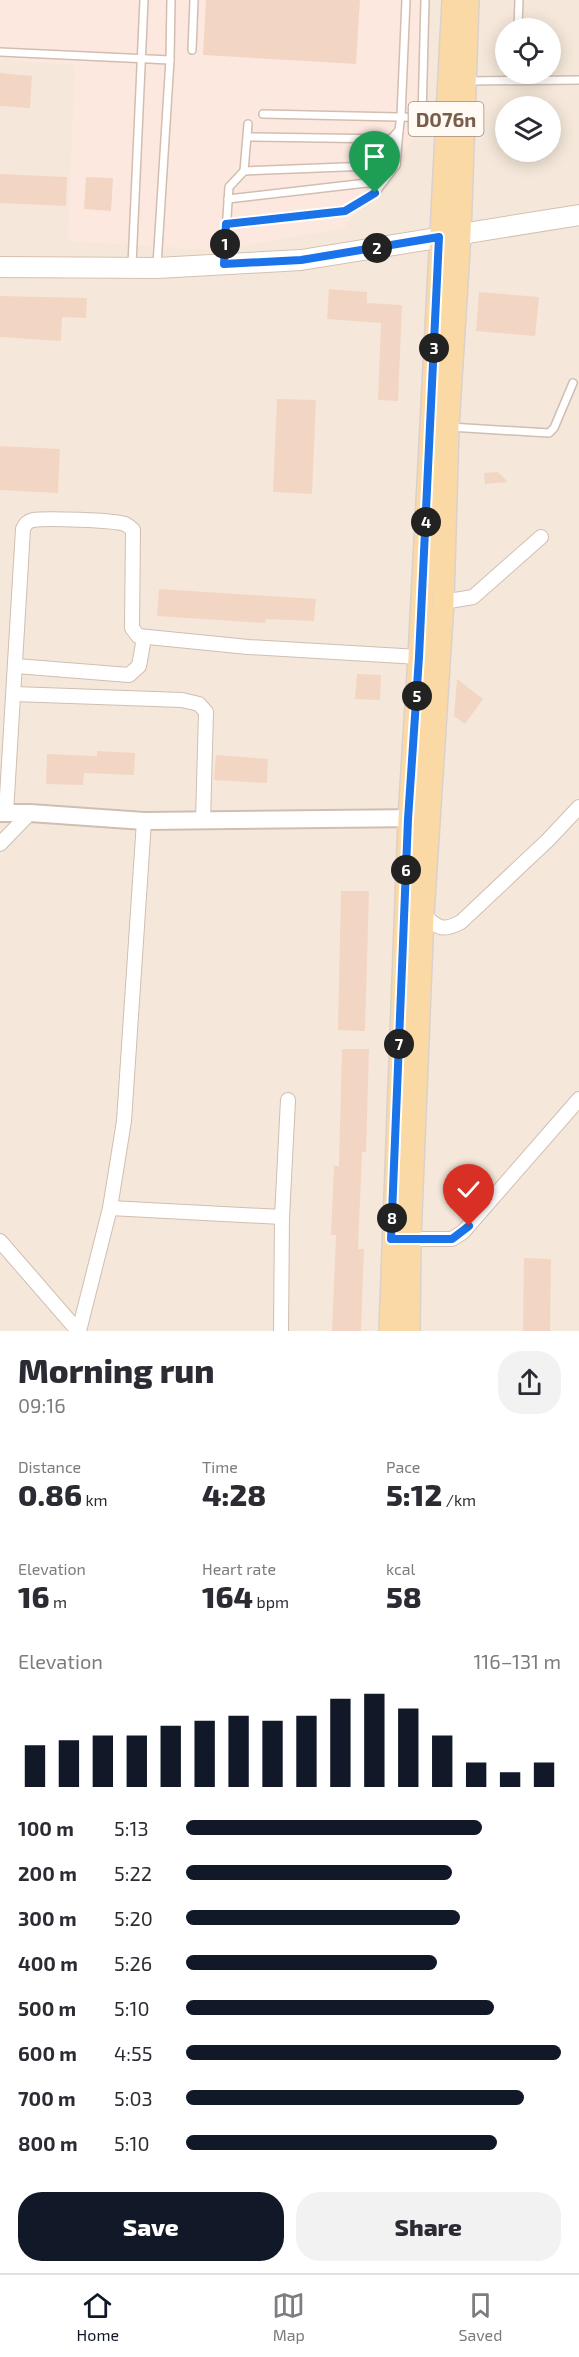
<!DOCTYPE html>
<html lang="en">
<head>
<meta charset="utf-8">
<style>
  :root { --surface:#fff; --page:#f2f2f3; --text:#2b2b33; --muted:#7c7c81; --line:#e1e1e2; --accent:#111827 }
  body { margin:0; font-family:"Exo 2",sans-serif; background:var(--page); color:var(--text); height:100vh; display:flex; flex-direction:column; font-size:22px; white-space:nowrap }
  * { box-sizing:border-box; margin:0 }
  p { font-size:20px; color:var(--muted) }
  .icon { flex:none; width:33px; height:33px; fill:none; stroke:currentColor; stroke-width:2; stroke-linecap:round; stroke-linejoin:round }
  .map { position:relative; height:1331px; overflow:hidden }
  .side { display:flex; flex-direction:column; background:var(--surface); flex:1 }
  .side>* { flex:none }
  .tools { position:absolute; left:495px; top:18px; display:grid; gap:12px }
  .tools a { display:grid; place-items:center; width:66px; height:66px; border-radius:50%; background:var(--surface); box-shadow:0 3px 15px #0003; font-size:30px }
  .pin { position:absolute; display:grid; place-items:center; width:51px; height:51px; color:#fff; margin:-62px -26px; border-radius:50% 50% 50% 0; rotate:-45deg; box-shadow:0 0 6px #0007 }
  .pin .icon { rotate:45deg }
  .km { position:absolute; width:30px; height:30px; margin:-15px; border-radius:50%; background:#222; color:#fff; font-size:16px; line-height:30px; text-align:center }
  .round { display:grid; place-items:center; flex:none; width:63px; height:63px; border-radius:24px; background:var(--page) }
  .overview { display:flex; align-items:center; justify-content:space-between; height:102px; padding:0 18px }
  h1 { font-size:33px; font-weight:800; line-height:45px }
  .metrics { display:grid; grid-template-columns:repeat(3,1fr); gap:9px; height:102px; padding:6px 18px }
  .metrics div { display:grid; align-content:center }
  .metrics b { font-size:30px; font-weight:800 }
  .metrics small { font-size:16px; font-weight:400 }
  .metrics p { font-size:16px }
  .chart { height:168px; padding:12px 18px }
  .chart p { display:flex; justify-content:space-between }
  .chart svg { width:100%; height:108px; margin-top:6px; stroke:var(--accent); stroke-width:6 }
  .action { display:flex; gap:12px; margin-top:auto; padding:12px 18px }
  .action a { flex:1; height:69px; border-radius:24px; background:var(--accent); color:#fff; font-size:24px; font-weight:800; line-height:69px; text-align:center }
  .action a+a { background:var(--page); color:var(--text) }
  ul { padding:0 18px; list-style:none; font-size:20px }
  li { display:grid; grid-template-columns:96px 72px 1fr; align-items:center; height:45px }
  li i { height:15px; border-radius:8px; background:var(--accent) }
  .menu { display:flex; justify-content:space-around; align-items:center; height:84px; border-top:2px solid var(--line); background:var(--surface); font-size:16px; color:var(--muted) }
  .menu a { display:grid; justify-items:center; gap:3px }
  .menu .selected { color:var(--accent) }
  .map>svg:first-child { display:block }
  .residential { fill:#f5e8da; fill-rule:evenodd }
  .commercial { fill:#fde8e0 }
  .building { fill:#f3d5c3 }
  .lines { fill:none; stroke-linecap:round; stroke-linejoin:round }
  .service-casing { stroke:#d1beb0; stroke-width:10 }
  .minor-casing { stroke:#d1beb0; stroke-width:16 }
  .tertiary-casing { stroke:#d1beb0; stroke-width:20 }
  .secondary-casing { stroke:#d6c0b0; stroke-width:22 }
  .primary-casing { stroke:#dad1cd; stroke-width:24 }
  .service { stroke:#fff; stroke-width:7 }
  .minor { stroke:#fff; stroke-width:14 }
  .tertiary { stroke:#fff; stroke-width:16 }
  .secondary { stroke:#fff; stroke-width:20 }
  .primary { stroke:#fbd9a5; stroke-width:21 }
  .route-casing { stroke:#fff; stroke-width:12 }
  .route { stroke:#1a73e8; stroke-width:8 }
  .labels { text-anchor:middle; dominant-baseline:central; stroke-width:4.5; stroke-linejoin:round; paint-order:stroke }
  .shield { fill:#fffaf3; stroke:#a28b7f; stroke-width:1.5 }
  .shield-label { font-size:20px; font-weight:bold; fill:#7a5c4d }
</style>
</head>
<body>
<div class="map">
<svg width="579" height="1331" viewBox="0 0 579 1331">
  <rect width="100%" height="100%" fill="#fdf6ec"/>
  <path class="residential" d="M0 0H579V1331H0ZM506 28H550V74H506ZM506 106H550V152H506Z"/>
  <polygon class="commercial" points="0,0 425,0 417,134 344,228 218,250 68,241 75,65 0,59"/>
  <g class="building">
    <polygon points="206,0 360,0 356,64 203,55"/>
    <polygon points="0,73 32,76 30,108 0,106"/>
    <polygon points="0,174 67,177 66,206 0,203"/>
    <polygon points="86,177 113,178 111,211 84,209"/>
    <polygon points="329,289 367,292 367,303 402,305 398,401 378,400 381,323 327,319"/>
    <polygon points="479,292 539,297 535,336 476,331"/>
    <polygon points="0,296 87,298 86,318 62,317 61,341 0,337"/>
    <polygon points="277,399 316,400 312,494 273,492"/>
    <polygon points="0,446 60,449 58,493 0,490"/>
    <polygon points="498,472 508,482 485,484 484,473"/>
    <polygon points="159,589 316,599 314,621 266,619 265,623 157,616"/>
    <polygon points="357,674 381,675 380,700 355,699"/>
    <polygon points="457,679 483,699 465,724 454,716"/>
    <polygon points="97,751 135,753 134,775 84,773 83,785 46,784 47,754 97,756"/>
    <polygon points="216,755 268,759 267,783 214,780"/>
    <polygon points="341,891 369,891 365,1031 338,1030"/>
    <polygon points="342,1049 369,1049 366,1152 362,1152 358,1249 364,1249 361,1331 332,1331 336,1235 331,1235 334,1166 339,1166"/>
    <polygon points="524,1258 551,1259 550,1331 523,1331"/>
  </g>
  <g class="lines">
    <defs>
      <g id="service">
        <polyline points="518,28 519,0"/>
        <polyline points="192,50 194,0"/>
        <polyline points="0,52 170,60"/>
        <polyline points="467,81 579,80"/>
        <polyline points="263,114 443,118"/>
        <polyline points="422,117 425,0"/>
        <polyline points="248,137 391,139 399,130 401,116 406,0"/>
        <polyline points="244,171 396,165"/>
        <polyline points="228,199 384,181"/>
        <polyline points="226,224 345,211 375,193 396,165 399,130"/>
        <polyline points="224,262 229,187 244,171 248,124"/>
        <polyline points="132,265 144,0"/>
        <polyline points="157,265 170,60 171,0"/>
        <polyline points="450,427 549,433 554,428 573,383"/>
      </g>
      <g id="minor">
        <polyline points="443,602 473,597 541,537"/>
        <polyline points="16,666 129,675 139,666 144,638"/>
        <polyline points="14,694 182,700 199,704 206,712 203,821"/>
        <path d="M6 813 23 529C25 524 28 521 33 520 46 518 114 520 125 524 129 526 130 527 133 530L132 628 138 636 248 647 419 657"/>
        <polyline points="0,844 30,813"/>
        <path d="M423 915C439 928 442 932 461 922L548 840 579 807"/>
        <polyline points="110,1208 282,1217"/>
        <polyline points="402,1239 452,1239 463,1232 579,1099"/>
        <polyline points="0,1241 78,1331"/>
        <polyline points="79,1331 110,1208 124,1121 144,821"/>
        <polyline points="281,1331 282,1217 288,1100"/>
      </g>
      <polyline id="tertiary" points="0,813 30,813 144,821 419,818"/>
      <polyline id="secondary" points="0,267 157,268 301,260 579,215"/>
      <g id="primary">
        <polyline points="390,1331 409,819 419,657 453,0"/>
        <polyline points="409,1331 410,1239 423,915 443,602 448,427 460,234 468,0"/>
      </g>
    </defs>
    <use href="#service" class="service-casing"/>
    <use href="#minor" class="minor-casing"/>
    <use href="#tertiary" class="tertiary-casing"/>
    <use href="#secondary" class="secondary-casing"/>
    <use href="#primary" class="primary-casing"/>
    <use href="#service" class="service"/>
    <use href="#minor" class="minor"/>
    <use href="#tertiary" class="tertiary"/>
    <use href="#secondary" class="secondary"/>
    <use href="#primary" class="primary"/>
  </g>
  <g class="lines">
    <defs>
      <polyline id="route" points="375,193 345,211 226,224 224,264 301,260 439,237 419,657 408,819 391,1239 452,1239 469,1226"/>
    </defs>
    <use href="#route" class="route-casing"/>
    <use href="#route" class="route"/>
  </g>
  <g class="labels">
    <rect class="shield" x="408.5" y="102" width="75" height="34" rx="4.5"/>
    <g class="shield-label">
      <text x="446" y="119">D076n</text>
    </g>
  </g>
</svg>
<div class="tools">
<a><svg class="icon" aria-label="locate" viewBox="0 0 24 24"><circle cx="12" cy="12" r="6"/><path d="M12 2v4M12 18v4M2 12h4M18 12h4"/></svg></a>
<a><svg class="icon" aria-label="layers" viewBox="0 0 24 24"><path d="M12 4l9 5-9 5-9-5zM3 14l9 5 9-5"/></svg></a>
</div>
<div class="pin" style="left:375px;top:193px;background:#1e9e55"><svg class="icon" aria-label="arrive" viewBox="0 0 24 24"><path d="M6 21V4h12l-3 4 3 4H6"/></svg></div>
<div class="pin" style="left:469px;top:1226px;background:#d93025"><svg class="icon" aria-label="check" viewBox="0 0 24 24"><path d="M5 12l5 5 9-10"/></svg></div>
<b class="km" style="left:225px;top:244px">1</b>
<b class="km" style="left:377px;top:248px">2</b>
<b class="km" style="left:434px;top:348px">3</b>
<b class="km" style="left:426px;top:522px">4</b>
<b class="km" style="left:417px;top:696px">5</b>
<b class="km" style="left:406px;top:870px">6</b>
<b class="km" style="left:399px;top:1044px">7</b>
<b class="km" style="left:392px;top:1218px">8</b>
</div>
<section class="side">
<div class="overview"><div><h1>Morning run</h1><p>09:16</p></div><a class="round"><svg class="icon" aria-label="share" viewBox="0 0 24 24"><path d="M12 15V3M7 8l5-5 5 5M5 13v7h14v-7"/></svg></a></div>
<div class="metrics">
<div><p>Distance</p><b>0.86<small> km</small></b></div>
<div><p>Time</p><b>4:28</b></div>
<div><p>Pace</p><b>5:12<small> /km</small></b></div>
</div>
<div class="metrics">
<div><p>Elevation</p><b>16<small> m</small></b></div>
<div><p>Heart rate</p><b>164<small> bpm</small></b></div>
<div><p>kcal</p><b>58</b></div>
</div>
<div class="chart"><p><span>Elevation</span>116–131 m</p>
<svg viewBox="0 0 160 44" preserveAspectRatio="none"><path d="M5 44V27M15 44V25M25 44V23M35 44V23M45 44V19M55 44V17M65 44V15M75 44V17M85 44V15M95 44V8M105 44V6M115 44V12M125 44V23M135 44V34M145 44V38M155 44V34"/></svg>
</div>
<ul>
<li><b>100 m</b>5:13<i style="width:79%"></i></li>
<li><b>200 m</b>5:22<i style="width:71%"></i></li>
<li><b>300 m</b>5:20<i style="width:73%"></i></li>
<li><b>400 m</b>5:26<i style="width:67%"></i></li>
<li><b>500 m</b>5:10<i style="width:82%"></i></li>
<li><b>600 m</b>4:55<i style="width:100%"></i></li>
<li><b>700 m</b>5:03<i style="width:90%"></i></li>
<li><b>800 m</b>5:10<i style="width:83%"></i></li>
</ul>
<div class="action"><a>Save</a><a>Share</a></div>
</section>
<nav class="menu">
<a class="selected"><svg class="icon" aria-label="home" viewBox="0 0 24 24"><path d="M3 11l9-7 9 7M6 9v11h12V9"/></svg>Home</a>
<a><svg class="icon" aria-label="map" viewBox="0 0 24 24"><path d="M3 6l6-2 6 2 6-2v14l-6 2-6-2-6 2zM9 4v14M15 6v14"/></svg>Map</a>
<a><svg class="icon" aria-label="saved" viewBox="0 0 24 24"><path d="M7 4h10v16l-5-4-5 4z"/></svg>Saved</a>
</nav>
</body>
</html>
